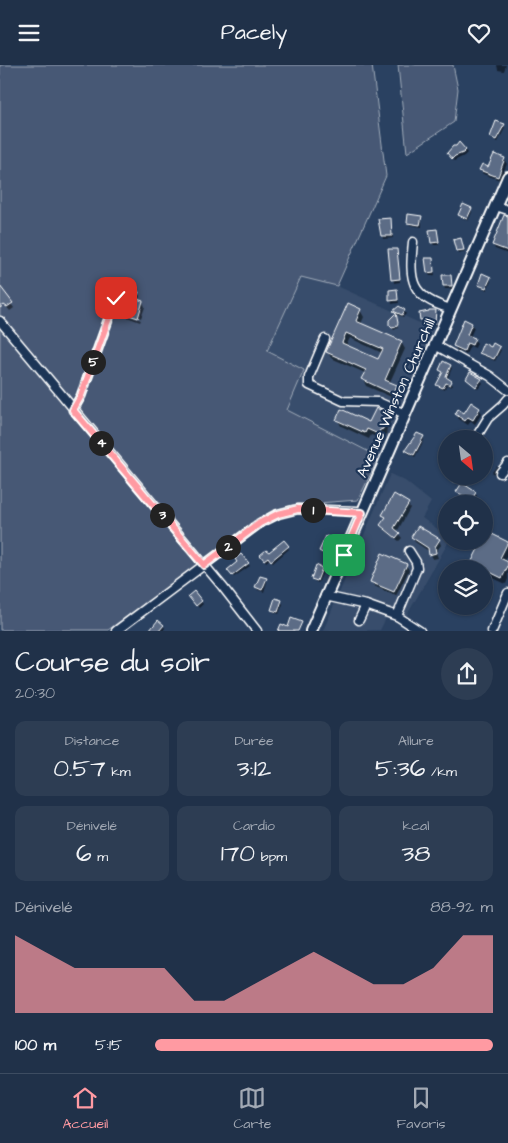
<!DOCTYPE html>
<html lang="fr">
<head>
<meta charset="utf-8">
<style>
  :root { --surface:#203149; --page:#2d3d53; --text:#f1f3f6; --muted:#a2a9b4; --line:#3d4c61; --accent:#ff9aa2 }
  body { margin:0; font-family:"Architects Daughter",sans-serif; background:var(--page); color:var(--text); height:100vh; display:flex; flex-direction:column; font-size:19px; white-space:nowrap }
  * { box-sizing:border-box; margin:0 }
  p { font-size:16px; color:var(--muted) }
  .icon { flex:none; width:28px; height:28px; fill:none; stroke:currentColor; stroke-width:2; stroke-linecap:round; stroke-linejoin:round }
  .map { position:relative; height:566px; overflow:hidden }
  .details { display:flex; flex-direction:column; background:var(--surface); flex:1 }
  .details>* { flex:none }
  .needle { width:32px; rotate:151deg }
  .fabs { position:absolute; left:438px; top:365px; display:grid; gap:10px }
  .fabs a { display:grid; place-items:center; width:55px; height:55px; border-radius:50%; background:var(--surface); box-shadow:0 1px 4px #0004,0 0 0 1px var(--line); font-size:25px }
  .pin { position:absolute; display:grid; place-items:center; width:42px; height:42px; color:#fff; margin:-21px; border-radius:10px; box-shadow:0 2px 8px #0006 }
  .km { position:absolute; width:25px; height:25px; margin:-12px; border-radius:50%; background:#222; color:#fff; font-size:14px; line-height:25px; text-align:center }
  .round { display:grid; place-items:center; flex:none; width:52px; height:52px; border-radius:26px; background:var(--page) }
  .summary { display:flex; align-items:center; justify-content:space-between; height:85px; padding:0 15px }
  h1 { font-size:28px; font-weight:600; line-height:38px }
  .figures { display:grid; grid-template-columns:repeat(3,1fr); gap:8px; height:85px; padding:5px 15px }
  .figures div { display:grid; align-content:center; border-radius:10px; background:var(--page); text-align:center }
  .figures b { font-size:25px; font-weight:600 }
  .figures small { font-size:14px; font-weight:400 }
  .figures p { font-size:14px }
  .chart { height:140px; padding:10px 15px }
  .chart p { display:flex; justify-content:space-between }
  .chart svg { width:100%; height:90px; margin-top:5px; fill:var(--accent); opacity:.7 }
  ul { padding:0 15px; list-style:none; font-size:16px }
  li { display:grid; grid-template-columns:80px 60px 1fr; align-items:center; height:38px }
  li i { height:12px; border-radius:6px; background:var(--accent) }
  header { display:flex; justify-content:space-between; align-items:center; height:65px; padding:0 15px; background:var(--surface); font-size:22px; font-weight:600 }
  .menu { display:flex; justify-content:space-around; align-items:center; height:70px; border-top:1px solid var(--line); background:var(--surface); font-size:14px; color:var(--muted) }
  .menu a { display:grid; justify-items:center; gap:2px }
  .menu .current { color:var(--accent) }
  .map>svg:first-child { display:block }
  .built { fill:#394e6c }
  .green { fill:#465975; stroke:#a2acba }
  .shadow { fill:#0007; fill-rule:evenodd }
  .building { fill:#5b6c86; stroke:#fff; fill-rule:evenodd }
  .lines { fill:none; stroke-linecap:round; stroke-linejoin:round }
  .minor-casing { stroke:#fff; stroke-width:11 }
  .major-casing { stroke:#fff; stroke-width:14 }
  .minor { stroke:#1d3557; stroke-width:8 }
  .major { stroke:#1d3557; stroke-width:10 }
  .route-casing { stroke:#fff; stroke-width:10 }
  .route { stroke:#ff9aa2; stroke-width:6 }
  .labels { text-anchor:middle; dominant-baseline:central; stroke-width:4.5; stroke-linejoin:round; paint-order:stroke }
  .street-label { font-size:15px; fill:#fff; stroke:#1d3557 }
</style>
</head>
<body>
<header><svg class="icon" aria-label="menu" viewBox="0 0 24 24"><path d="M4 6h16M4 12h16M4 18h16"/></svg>Pacely<svg class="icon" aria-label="heart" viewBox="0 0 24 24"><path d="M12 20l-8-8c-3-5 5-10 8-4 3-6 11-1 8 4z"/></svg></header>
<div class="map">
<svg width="508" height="566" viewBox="0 0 508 566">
  <rect width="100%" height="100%" fill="#2a4161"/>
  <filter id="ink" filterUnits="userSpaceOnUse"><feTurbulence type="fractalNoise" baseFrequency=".02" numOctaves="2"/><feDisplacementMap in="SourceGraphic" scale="10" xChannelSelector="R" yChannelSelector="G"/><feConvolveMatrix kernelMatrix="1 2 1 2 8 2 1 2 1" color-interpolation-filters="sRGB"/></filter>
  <g filter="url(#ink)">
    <g class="built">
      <polygon points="301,212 337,221 435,265 379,392 286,345 267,286"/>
      <polygon points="390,409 405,416 431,437 422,453 446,470 446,476 449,476 403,557 387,551 380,565 323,566"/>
    </g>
    <g class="green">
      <polygon points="0,0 372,0 386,111 337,221 301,212 267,286 304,305 287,345 379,392 358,435 292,440 271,446 108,565 0,565"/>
      <polygon points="398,0 453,0 458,24 454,57 407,88"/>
    </g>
    <g class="shadow">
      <polygon points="497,0 506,0 504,6 498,5"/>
      <polygon points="504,60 505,63 498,77 493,75 491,72"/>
      <polygon points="465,85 467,88 464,91 454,96 448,89"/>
      <polygon points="504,94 507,99 500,115 483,109 480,105 489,104"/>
      <polygon points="471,144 472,147 468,156 461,152 459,150"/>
      <polygon points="421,152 422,155 422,162 410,160 408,157"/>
      <polygon points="508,152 508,189 495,184 493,180"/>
      <polygon points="390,154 393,173 383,174 379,155"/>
      <polygon points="437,165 439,180 434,180 432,178"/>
      <polygon points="460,174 464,187 459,189 454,176"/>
      <polygon points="396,185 400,217 394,218 389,186"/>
      <polygon points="432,194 435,210 430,211 428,208"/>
      <polygon points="451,211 452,224 445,224 444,221"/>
      <polygon points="490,213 491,216 487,225 481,222 479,219"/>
      <polygon points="0,223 14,243 10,246 0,234"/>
      <polygon points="396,225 399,238 392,239 390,226"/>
      <polygon points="124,226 138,228 140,231 138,236 143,237 145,242 141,253 121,245 121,248 141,255 140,257 122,250 119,245 135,245 139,234 125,229"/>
      <path d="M360 245 364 252 361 259 401 277 405 284 389 319 396 321 399 328 396 334 366 321 363 314 365 308 331 293 328 287ZM350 273 382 288 379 295 346 281Z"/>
      <polygon points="395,246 404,246 406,249 403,252 396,249"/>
      <polygon points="436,248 436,260 432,261 431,257 422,257 421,255"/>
      <polygon points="397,252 398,263 394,265 390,260"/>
      <polygon points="471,259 474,263 470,272 474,274 477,278 475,283 470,281 466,289 457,286 455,281"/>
      <polygon points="491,283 499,283 501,285 495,296 482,290 481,288"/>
      <polygon points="450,301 452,303 447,315 453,320 451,322 447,320 444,325 439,322 437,320 443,309 441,305"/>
      <polygon points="481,315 483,318 478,324 469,316"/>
      <polygon points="479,344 482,348 475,359 471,356 468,360 459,354 456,349 465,349"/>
      <polygon points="386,348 390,357 387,363 386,371 383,372 382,374 371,370 369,374 341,361 338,355 370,359"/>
      <polygon points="423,372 424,375 415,392 408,388 407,385"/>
      <polygon points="497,401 499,405 496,411 492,407"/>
      <polygon points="458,427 475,428 477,431 473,437 459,430"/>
      <polygon points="408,439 410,443 397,467 402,473 399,476 384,464 381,460 386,454 384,450"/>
      <polygon points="484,467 507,478 508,480 508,489 505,496 508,498 508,514 506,519 484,509 484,504 475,504 472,498 478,486 474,484 471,477 484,476"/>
      <polygon points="412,472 439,475 441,480 436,487 438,493 433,494 430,487 415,477"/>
      <polygon points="332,475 334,478 327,492 322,489 320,486"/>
      <polygon points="284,477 289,484 273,498 270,494 266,497 263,492"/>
      <polygon points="248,499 250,501 234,512 230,507"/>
      <polygon points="406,500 409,505 396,531 374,521 372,516"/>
      <polygon points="317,502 322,504 323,507 318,518 314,516 312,513"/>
      <polygon points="266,514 267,517 264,527 258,525 256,522"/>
      <polygon points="194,528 203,539 199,543 192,534"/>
      <polygon points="281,536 283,539 279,549 274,547 272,544"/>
      <polygon points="163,560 165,563 163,566 152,566"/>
    </g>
    <g class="building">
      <polygon points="496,56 505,59 496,75 490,72"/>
      <polygon points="459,77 466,85 463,88 455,91 452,94 447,88 453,81 456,81"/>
      <polygon points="494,89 505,93 498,112 479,105 482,99 488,102"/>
      <polygon points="463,139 472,143 467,154 458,150"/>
      <polygon points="408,149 422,151 420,160 407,158"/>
      <polygon points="504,150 508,151 508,186 492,180"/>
      <polygon points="391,153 392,171 381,171 378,154"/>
      <polygon points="437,164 439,177 431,178 429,165"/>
      <polygon points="461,173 464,185 456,186 453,175"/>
      <polygon points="388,184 397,184 400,214 391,215"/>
      <polygon points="425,193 433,193 434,207 427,208"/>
      <polygon points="482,208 491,212 486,223 478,220"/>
      <polygon points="442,210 451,210 452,221 443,221"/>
      <polygon points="0,221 13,238 7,242 4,240 0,243"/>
      <polygon points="124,221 139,227 137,232 122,227"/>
      <polygon points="397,224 398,235 389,236 389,225"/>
      <polygon points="137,234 143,236 138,253 117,246 120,238 134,243"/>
      <path d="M348 238 361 244 356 256 402 276 385 315 397 320 393 329 361 314 366 305 326 287ZM346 268 383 284 378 294 342 278Z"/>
      <polygon points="399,241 405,245 402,250 393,246"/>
      <polygon points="429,245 436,245 435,258 430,259 429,255 420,255 419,248 429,246"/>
      <polygon points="396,248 398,258 396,262 392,263 389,260 389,255"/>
      <polygon points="464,254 472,258 467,270 475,273 472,280 467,278 464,286 453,281"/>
      <polygon points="483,278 491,282 493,278 500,282 494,294 479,288"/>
      <polygon points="443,296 451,300 446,312 452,316 450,320 446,318 443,323 436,320 443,307 439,305"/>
      <polygon points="470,307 482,314 476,322 466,314"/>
      <polygon points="471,337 480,343 473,355 468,352 465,356 455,349 458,344 464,348"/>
      <polygon points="376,343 386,347 385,349 387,349 384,356 383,364 380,365 378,369 367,364 365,368 336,355 341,344 369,357"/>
      <polygon points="417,368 424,371 414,390 405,385"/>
      <polygon points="462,418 476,427 472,435 456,427"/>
      <polygon points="394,429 409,438 394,463 400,468 396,473 380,460 386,452 382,450"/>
      <polygon points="418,461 440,474 435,482 436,488 429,490 428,483 411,472"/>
      <polygon points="484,465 508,477 500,493 508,497 508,501 502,513 471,498 479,482 467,476 484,476"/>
      <polygon points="326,471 333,474 326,490 319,486"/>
      <polygon points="284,475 289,481 271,496 268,492 264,495 260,490 266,485 269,487"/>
      <polygon points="382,488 407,499 394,527 370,517"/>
      <polygon points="241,489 249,498 232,511 227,505 237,497 235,494"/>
      <polygon points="316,500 322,503 317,516 311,514"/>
      <polygon points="260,511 267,513 262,525 255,522"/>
      <polygon points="194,526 202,536 196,541 188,531"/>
      <polygon points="275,533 282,535 278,547 271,545"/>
      <polygon points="291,553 302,557 298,566 278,566 281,559 288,562"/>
      <polygon points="158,555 164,560 159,566 149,566"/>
    </g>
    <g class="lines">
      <defs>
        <g id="minor">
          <polyline points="496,141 508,145"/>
          <path d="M413 177C409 216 410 232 451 244"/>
          <polyline points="0,256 222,521 257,566"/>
          <polyline points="325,274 309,312 309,320 343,336 378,337 405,349"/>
          <polyline points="435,280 490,311 508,325"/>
          <polyline points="73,345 81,331 116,233"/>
          <polyline points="475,374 488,353 503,340 508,334"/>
          <polyline points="500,408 508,398"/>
          <polyline points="454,411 454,412"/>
          <polyline points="325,531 366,540 397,551 420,566"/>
          <polyline points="397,551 417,503 416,497 409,486"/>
          <polyline points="359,555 366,540"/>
          <polyline points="116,566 260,458 278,449 298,444 357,446 362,448"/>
          <polyline points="492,566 508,528"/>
        </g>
        <polyline id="major" points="311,566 508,112"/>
      </defs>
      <use href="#minor" class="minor-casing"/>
      <use href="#major" class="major-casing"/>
      <use href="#minor" class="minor"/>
      <use href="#major" class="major"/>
    </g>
  </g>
  <g class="lines" filter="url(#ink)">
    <defs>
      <polyline id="route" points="116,233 81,331 73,345 204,500 260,458 278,449 298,444 362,448 344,490"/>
    </defs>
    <use href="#route" class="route-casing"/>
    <use href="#route" class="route"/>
  </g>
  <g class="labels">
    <g class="street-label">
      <text transform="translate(396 333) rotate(-66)">Avenue Winston Churchill</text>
    </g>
  </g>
</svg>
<div class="fabs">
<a><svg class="needle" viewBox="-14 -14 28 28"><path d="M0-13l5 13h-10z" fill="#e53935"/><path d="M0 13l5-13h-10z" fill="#a2a9b4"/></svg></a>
<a><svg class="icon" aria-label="locate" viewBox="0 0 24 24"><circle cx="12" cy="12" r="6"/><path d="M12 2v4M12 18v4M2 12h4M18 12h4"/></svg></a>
<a><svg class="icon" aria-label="layers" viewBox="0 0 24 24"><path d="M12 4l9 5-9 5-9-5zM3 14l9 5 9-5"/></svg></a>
</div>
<div class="pin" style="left:344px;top:490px;background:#1e9e55"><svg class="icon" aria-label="arrive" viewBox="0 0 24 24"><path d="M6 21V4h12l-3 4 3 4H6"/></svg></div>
<div class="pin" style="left:116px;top:233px;background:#d93025"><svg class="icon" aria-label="check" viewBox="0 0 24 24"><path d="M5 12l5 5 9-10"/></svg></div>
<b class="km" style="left:313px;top:445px">1</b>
<b class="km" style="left:228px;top:482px">2</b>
<b class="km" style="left:162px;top:450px">3</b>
<b class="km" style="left:101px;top:378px">4</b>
<b class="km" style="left:93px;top:297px">5</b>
</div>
<section class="details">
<div class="summary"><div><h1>Course du soir</h1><p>20:30</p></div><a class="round"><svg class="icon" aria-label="share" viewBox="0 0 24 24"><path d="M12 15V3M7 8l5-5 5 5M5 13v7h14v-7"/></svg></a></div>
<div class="figures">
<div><p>Distance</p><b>0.57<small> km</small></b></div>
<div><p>Durée</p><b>3:12</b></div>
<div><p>Allure</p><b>5:36<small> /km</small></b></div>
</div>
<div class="figures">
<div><p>Dénivelé</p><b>6<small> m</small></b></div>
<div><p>Cardio</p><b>170<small> bpm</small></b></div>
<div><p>kcal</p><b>38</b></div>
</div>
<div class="chart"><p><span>Dénivelé</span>88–92 m</p>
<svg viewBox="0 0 160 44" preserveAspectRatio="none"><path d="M0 44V6L10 14L20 22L30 22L40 22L50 22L60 38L70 38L80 30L90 22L100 14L110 22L120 30L130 30L140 22L150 6L160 6V44z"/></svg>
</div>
<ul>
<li><b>100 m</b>5:15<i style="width:100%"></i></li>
</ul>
</section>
<nav class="menu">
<a class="current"><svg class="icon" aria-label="home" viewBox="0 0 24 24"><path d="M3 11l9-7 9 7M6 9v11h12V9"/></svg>Accueil</a>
<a><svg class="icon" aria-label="map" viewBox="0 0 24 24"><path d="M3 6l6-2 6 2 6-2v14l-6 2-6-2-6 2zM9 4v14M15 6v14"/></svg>Carte</a>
<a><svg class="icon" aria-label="saved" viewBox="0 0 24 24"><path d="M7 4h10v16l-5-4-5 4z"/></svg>Favoris</a>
</nav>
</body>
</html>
